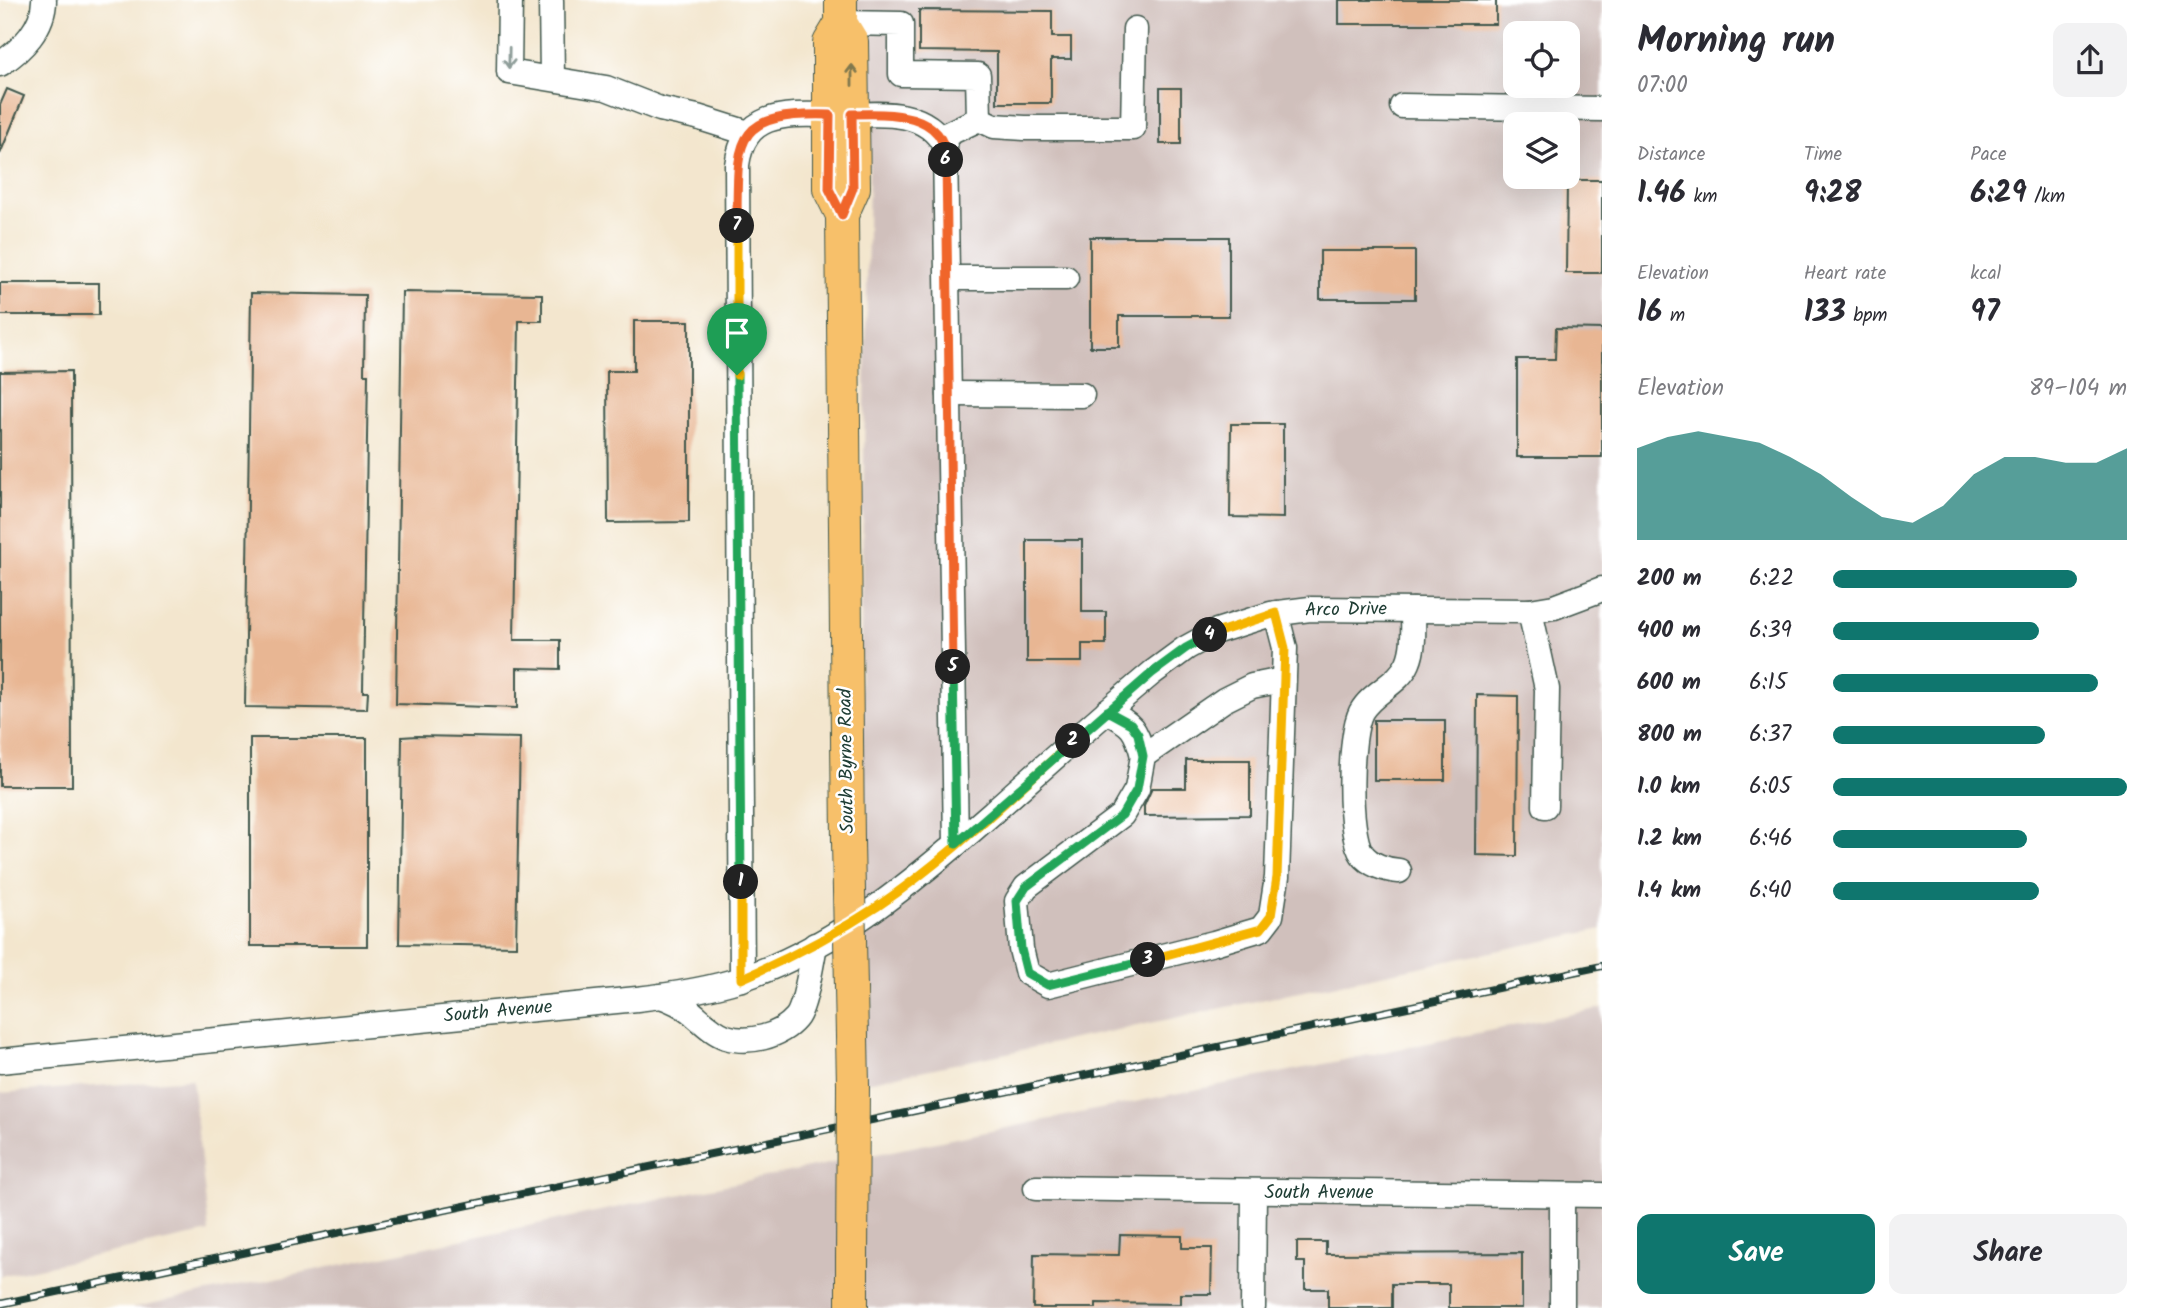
<!DOCTYPE html>
<html lang="en">
<head>
<meta charset="utf-8">
<style>
  :root { --surface:#fff; --page:#f2f2f3; --text:#2b2b33; --muted:#7c7c81; --accent:#0f766e }
  body { margin:0; font-family:Kalam,sans-serif; background:var(--page); color:var(--text); height:100vh; display:flex; flex-direction:column; font-size:26px; white-space:nowrap }
  * { box-sizing:border-box; margin:0 }
  p { font-size:23px; color:var(--muted) }
  .icon { flex:none; width:38px; height:38px; fill:none; stroke:currentColor; stroke-width:2; stroke-linecap:round; stroke-linejoin:round }
  .map { position:relative; flex:1; overflow:hidden }
  .side { display:flex; flex-direction:column; background:var(--surface); width:560px }
  .side>* { flex:none }
  .controls { position:absolute; left:1503px; top:21px; display:grid; gap:14px }
  .controls a { display:grid; place-items:center; width:77px; height:77px; border-radius:14px; background:var(--surface); box-shadow:0 7px 28px #0002; font-size:35px }
  .pin { position:absolute; display:grid; place-items:center; width:60px; height:60px; color:#fff; margin:-72px -30px; border-radius:50% 50% 50% 0; rotate:-45deg; box-shadow:0 0 7px #0007 }
  .pin .icon { rotate:45deg }
  .km { position:absolute; width:35px; height:35px; margin:-18px; border-radius:50%; background:#222; color:#fff; font-size:19px; line-height:35px; text-align:center }
  .round { display:grid; place-items:center; flex:none; width:74px; height:74px; border-radius:14px; background:var(--page) }
  .summary { display:flex; align-items:center; justify-content:space-between; height:119px; padding:0 35px }
  h1 { font-size:38px; font-weight:800; line-height:52px }
  .figures { display:grid; grid-template-columns:repeat(3,1fr); gap:10px; height:119px; padding:7px 35px }
  .figures div { display:grid; align-content:center }
  .figures b { font-size:30px; font-weight:800 }
  .figures small { font-size:19px; font-weight:400 }
  .figures p { font-size:19px }
  .chart { height:196px; padding:14px 35px }
  .chart p { display:flex; justify-content:space-between }
  .chart svg { width:100%; height:126px; margin-top:7px; fill:var(--accent); opacity:.7 }
  .button { display:flex; gap:14px; margin-top:auto; padding:14px 35px }
  .button a { flex:1; height:80px; border-radius:14px; background:var(--accent); color:#fff; font-size:28px; font-weight:800; line-height:80px; text-align:center }
  .button a+a { background:var(--page); color:var(--text) }
  ul { padding:0 35px; list-style:none; font-size:23px }
  li { display:grid; grid-template-columns:112px 84px 1fr; align-items:center; height:52px }
  li i { height:18px; border-radius:9px; background:var(--accent) }
  main { display:flex; flex:1; min-height:0 }
  .map>svg:first-child { display:block }
  .industrial { fill:#d0c0bc; fill-rule:evenodd }
  .building { fill:#e8b693 }
  .lines { fill:none; stroke-linecap:round; stroke-linejoin:round }
  .minor-casing { stroke:#3f564b; stroke-width:27 }
  .major-casing { stroke:#3f564b; stroke-width:34 }
  .minor { stroke:#fff; stroke-width:24 }
  .major { stroke:#f7c06b; stroke-width:32 }
  .rail-casing { stroke:#1f3d34; stroke-width:8 }
  .rail { stroke:#fff; stroke-width:5; stroke-dasharray:16; stroke-linecap:butt }
  .major-bridge-casing { stroke:#3f564b; stroke-width:34; stroke-linecap:butt }
  .major-bridge { stroke:#f7c06b; stroke-width:32 }
  .oneway { stroke:#8f9e9a }
  .oneway2 { stroke:#80784d }
  .split-1-casing { stroke:#fff; stroke-width:14 }
  .split-2-casing { stroke:#fff; stroke-width:14 }
  .split-3-casing { stroke:#fff; stroke-width:14 }
  .split-4-casing { stroke:#fff; stroke-width:14 }
  .split-5-casing { stroke:#fff; stroke-width:14 }
  .split-6-casing { stroke:#fff; stroke-width:14 }
  .split-7-casing { stroke:#fff; stroke-width:14 }
  .split-8-casing { stroke:#fff; stroke-width:14 }
  .split-1 { stroke:#22a559; stroke-width:9 }
  .split-2 { stroke:#f5b400; stroke-width:9 }
  .split-3 { stroke:#22a559; stroke-width:9 }
  .split-4 { stroke:#f5b400; stroke-width:9 }
  .split-5 { stroke:#22a559; stroke-width:9 }
  .split-6 { stroke:#f0652b; stroke-width:9 }
  .split-7 { stroke:#f0652b; stroke-width:9 }
  .split-8 { stroke:#f5b400; stroke-width:9 }
  .labels { text-anchor:middle; dominant-baseline:central; stroke-width:5; stroke-linejoin:round; paint-order:stroke }
  .street-label { font-size:19px; fill:#1f3d34; stroke:#fff }
</style>
</head>
<body>
<main>
<div class="map">
<svg width="1602" height="1308" viewBox="0 0 1602 1308">
  <rect width="100%" height="100%" fill="#fff"/>
  <filter id="ink" filterUnits="userSpaceOnUse"><feTurbulence type="fractalNoise" baseFrequency=".0143" numOctaves="2"/><feDisplacementMap in="SourceGraphic" scale="14" xChannelSelector="R" yChannelSelector="G"/><feConvolveMatrix kernelMatrix="1 2 1 2 8 2 1 2 1" color-interpolation-filters="sRGB"/></filter>
  <filter id="wash" filterUnits="userSpaceOnUse"><feTurbulence type="fractalNoise" baseFrequency=".00686" numOctaves="4" result="noise"/><feDisplacementMap in="SourceGraphic" scale="28" xChannelSelector="R" yChannelSelector="G"/><feGaussianBlur stdDeviation="1.57" result="paint"/><feColorMatrix in="noise" values="0 0 0 0 0 0 0 0 0 0 0 0 0 0 0 0 0 1.4 0 .05"/><feComposite in="paint" operator="in"/></filter>
  <g filter="url(#wash)">
    <rect width="100%" height="100%" fill="#f3e6ce"/>
    <g class="industrial">
      <path d="M851 0H1602V929L853 1085 870 115ZM1516 33H1568V86H1516ZM1516 124H1568V177H1516Z"/>
      <polygon points="1602,1008 1602,1308 131,1308 852,1159"/>
      <polygon points="192,1079 209,1232 0,1276 0,1093"/>
    </g>
    <g id="blocks">
      <g class="building">
        <rect x="1339" y="0" width="157" height="24"/>
        <polygon points="919,10 1052,11 1052,37 1071,37 1071,59 1051,59 1051,103 997,103 997,52 919,51"/>
        <rect x="1160" y="88" width="21" height="56"/>
        <polygon points="7,89 24,96 0,154 0,105"/>
        <polygon points="1567,180 1602,180 1602,273 1566,273"/>
        <polygon points="1090,237 1229,237 1229,316 1119,316 1119,347 1090,347"/>
        <rect x="1320" y="251" width="95" height="48"/>
        <rect x="0" y="283" width="99" height="32"/>
        <polygon points="402,292 542,294 542,321 519,321 514,640 560,640 560,669 517,668 517,708 396,704"/>
        <polygon points="251,293 365,295 364,374 368,374 363,692 368,692 367,709 245,707"/>
        <polygon points="634,321 689,321 689,522 608,523 607,371 634,371"/>
        <polygon points="1556,328 1602,329 1602,457 1517,457 1517,359 1555,359"/>
        <polygon points="71,371 72,786 0,786 0,372"/>
        <polygon points="1231,424 1283,424 1283,518 1230,517"/>
        <polygon points="1027,540 1082,540 1082,612 1106,612 1106,644 1082,644 1082,662 1027,662"/>
        <polygon points="1477,695 1518,696 1517,856 1476,855"/>
        <rect x="1374" y="720" width="71" height="60"/>
        <polygon points="417,736 520,738 516,946 399,944 402,737"/>
        <rect x="250" y="738" width="117" height="208"/>
        <polygon points="1186,760 1250,760 1250,815 1144,816 1144,806 1152,788 1186,788"/>
        <polygon points="1120,1235 1182,1236 1182,1248 1212,1248 1211,1294 1181,1294 1181,1304 1096,1303 1096,1308 1033,1308 1034,1254 1119,1255"/>
        <polygon points="1297,1242 1326,1242 1326,1254 1522,1253 1522,1308 1449,1308 1449,1284 1392,1284 1392,1308 1328,1308 1328,1289 1305,1289 1305,1262 1297,1262"/>
      </g>
    </g>
  </g>
  <g filter="url(#ink)">
    <use href="#blocks" fill-opacity="0" stroke="#3f564b" stroke-width="2"/>
    <g class="lines">
      <defs>
        <g id="minor">
          <polyline points="510,0 509,72 606,88 660,109 697,117 748,133"/>
          <polyline points="551,0 552,78"/>
          <polyline points="841,23 901,24 901,74 978,75 979,119 941,137"/>
          <path d="M0 64C22 50 44 27 44 0"/>
          <polyline points="1402,106 1602,109"/>
          <path d="M852 115C886 113 927 111 945 146L956 844"/>
          <polyline points="979,119 994,126 1025,128 1133,128 1135,29"/>
          <polyline points="948,278 1066,278"/>
          <polyline points="949,394 1082,395"/>
          <polyline points="1530,611 1547,689 1545,806"/>
          <path d="M1107 711C1132 725 1136 728 1143 756L1224 700 1252 686 1283 680"/>
          <polyline points="1143,756 1137,789 1122,815 1026,887 1017,901 1021,949 1027,973 1048,985 1214,943 1261,929 1271,916 1277,877 1285,648 1276,613"/>
          <path d="M1399 871C1386 870 1370 865 1362 854 1347 833 1349 735 1361 712 1372 692 1399 684 1408 663 1415 647 1413 626 1413 610"/>
          <path d="M742 979 737 165C744 111 786 114 829 115"/>
          <path d="M661 996C672 1000 681 1004 690 1011 701 1020 712 1032 726 1037 748 1044 780 1037 796 1018 805 1008 812 960 815 945"/>
          <path d="M0 1061 637 999C672 995 707 990 741 979 837 947 918 878 992 813 1045 766 1098 718 1152 673L1186 648 1217 631 1271 614 1310 609 1530 611 1554 607 1602 589"/>
          <polyline points="1036,1188 1602,1195"/>
          <polyline points="1562,1195 1562,1308"/>
          <polyline points="1253,1308 1254,1192"/>
        </g>
        <g id="major">
          <polyline points="841,0 841,23 852,41 854,188 842,215 848,842"/>
          <polyline points="841,23 829,43 829,189 842,215"/>
          <polyline points="852,1260 852,1308"/>
        </g>
      </defs>
      <use href="#minor" class="minor-casing"/>
      <use href="#major" class="major-casing"/>
      <use href="#minor" class="minor"/>
      <use href="#major" class="major"/>
      <defs>
        <polyline id="rail" points="0,1304 1602,966"/>
      </defs>
      <use href="#rail" class="rail-casing"/>
      <use href="#rail" class="rail"/>
      <defs>
        <polyline id="major-bridge" points="848,842 853,1085 852,1260"/>
      </defs>
      <use href="#major-bridge" class="major-bridge-casing"/>
      <use href="#major-bridge" class="major-bridge"/>
    </g>
    <defs><path id="oneway-shaft" d="M-6 0H5M1.5-3L5.5 0L1.5 3" fill="none" stroke-width="1.6" stroke-linecap="round" stroke-linejoin="round" transform="scale(1.75)"/></defs>
    <use class="oneway" href="#oneway-shaft" transform="translate(509 58) rotate(91)"/>
    <use class="oneway2" href="#oneway-shaft" transform="translate(852 75) rotate(-90)"/>
  </g>
  <g class="lines" filter="url(#ink)">
    <defs>
      <polyline id="split-1" points="737,375 741,882"/>
      <path id="split-2" d="M741 882V979C790 958 834 935 878 906 948 859 1010 797 1073 741"/>
      <polyline id="split-3" points="1073,741 1107,711 1131,724 1138,734 1143,756 1137,789 1122,815 1026,887 1017,901 1021,949 1027,973 1048,985 1148,960"/>
      <polyline id="split-4" points="1148,960 1261,929 1271,916 1277,877 1285,648 1276,613 1210,635"/>
      <polyline id="split-5" points="953,667 956,844 1152,673 1186,648 1210,635"/>
      <polyline id="split-6" points="946,160 953,667"/>
      <path id="split-7" d="M737 226C738 141 730 112 830 115L829 189 842 215 853 188 852 114C888 113 945 111 946 160"/>
      <polyline id="split-8" points="737,226 737,375"/>
    </defs>
    <use href="#split-1" class="split-1-casing"/>
    <use href="#split-2" class="split-2-casing"/>
    <use href="#split-3" class="split-3-casing"/>
    <use href="#split-4" class="split-4-casing"/>
    <use href="#split-5" class="split-5-casing"/>
    <use href="#split-6" class="split-6-casing"/>
    <use href="#split-7" class="split-7-casing"/>
    <use href="#split-8" class="split-8-casing"/>
    <use href="#split-1" class="split-1"/>
    <use href="#split-2" class="split-2"/>
    <use href="#split-3" class="split-3"/>
    <use href="#split-4" class="split-4"/>
    <use href="#split-5" class="split-5"/>
    <use href="#split-6" class="split-6"/>
    <use href="#split-7" class="split-7"/>
    <use href="#split-8" class="split-8"/>
  </g>
  <g class="labels">
    <g class="street-label">
      <text transform="translate(1346 610) rotate(-1)">Arco Drive</text>
      <text transform="translate(847 761) rotate(-91)">South Byrne Road</text>
      <text transform="translate(498 1012) rotate(-5)">South Avenue</text>
      <text x="1319" y="1193">South Avenue</text>
    </g>
  </g>
</svg>
<div class="controls">
<a><svg class="icon" aria-label="locate" viewBox="0 0 24 24"><circle cx="12" cy="12" r="6"/><path d="M12 2v4M12 18v4M2 12h4M18 12h4"/></svg></a>
<a><svg class="icon" aria-label="layers" viewBox="0 0 24 24"><path d="M12 4l9 5-9 5-9-5zM3 14l9 5 9-5"/></svg></a>
</div>
<div class="pin" style="left:737px;top:375px;background:#1e9e55"><svg class="icon" aria-label="arrive" viewBox="0 0 24 24"><path d="M6 21V4h12l-3 4 3 4H6"/></svg></div>
<b class="km" style="left:741px;top:882px">1</b>
<b class="km" style="left:1073px;top:741px">2</b>
<b class="km" style="left:1148px;top:960px">3</b>
<b class="km" style="left:1210px;top:635px">4</b>
<b class="km" style="left:953px;top:667px">5</b>
<b class="km" style="left:946px;top:160px">6</b>
<b class="km" style="left:737px;top:226px">7</b>
</div>
<section class="side">
<div class="summary"><div><h1>Morning run</h1><p>07:00</p></div><a class="round"><svg class="icon" aria-label="share" viewBox="0 0 24 24"><path d="M12 15V3M7 8l5-5 5 5M5 13v7h14v-7"/></svg></a></div>
<div class="figures">
<div><p>Distance</p><b>1.46<small> km</small></b></div>
<div><p>Time</p><b>9:28</b></div>
<div><p>Pace</p><b>6:29<small> /km</small></b></div>
</div>
<div class="figures">
<div><p>Elevation</p><b>16<small> m</small></b></div>
<div><p>Heart rate</p><b>133<small> bpm</small></b></div>
<div><p>kcal</p><b>97</b></div>
</div>
<div class="chart"><p><span>Elevation</span>89–104 m</p>
<svg viewBox="0 0 160 44" preserveAspectRatio="none"><path d="M0 44V12L10 8L20 6L30 8L40 10L50 15L60 21L70 29L80 36L90 38L100 32L110 21L120 15L130 15L140 17L150 17L160 12V44z"/></svg>
</div>
<ul>
<li><b>200 m</b>6:22<i style="width:83%"></i></li>
<li><b>400 m</b>6:39<i style="width:70%"></i></li>
<li><b>600 m</b>6:15<i style="width:90%"></i></li>
<li><b>800 m</b>6:37<i style="width:72%"></i></li>
<li><b>1.0 km</b>6:05<i style="width:100%"></i></li>
<li><b>1.2 km</b>6:46<i style="width:66%"></i></li>
<li><b>1.4 km</b>6:40<i style="width:70%"></i></li>
</ul>
<div class="button"><a>Save</a><a>Share</a></div>
</section>
</main>
</body>
</html>
